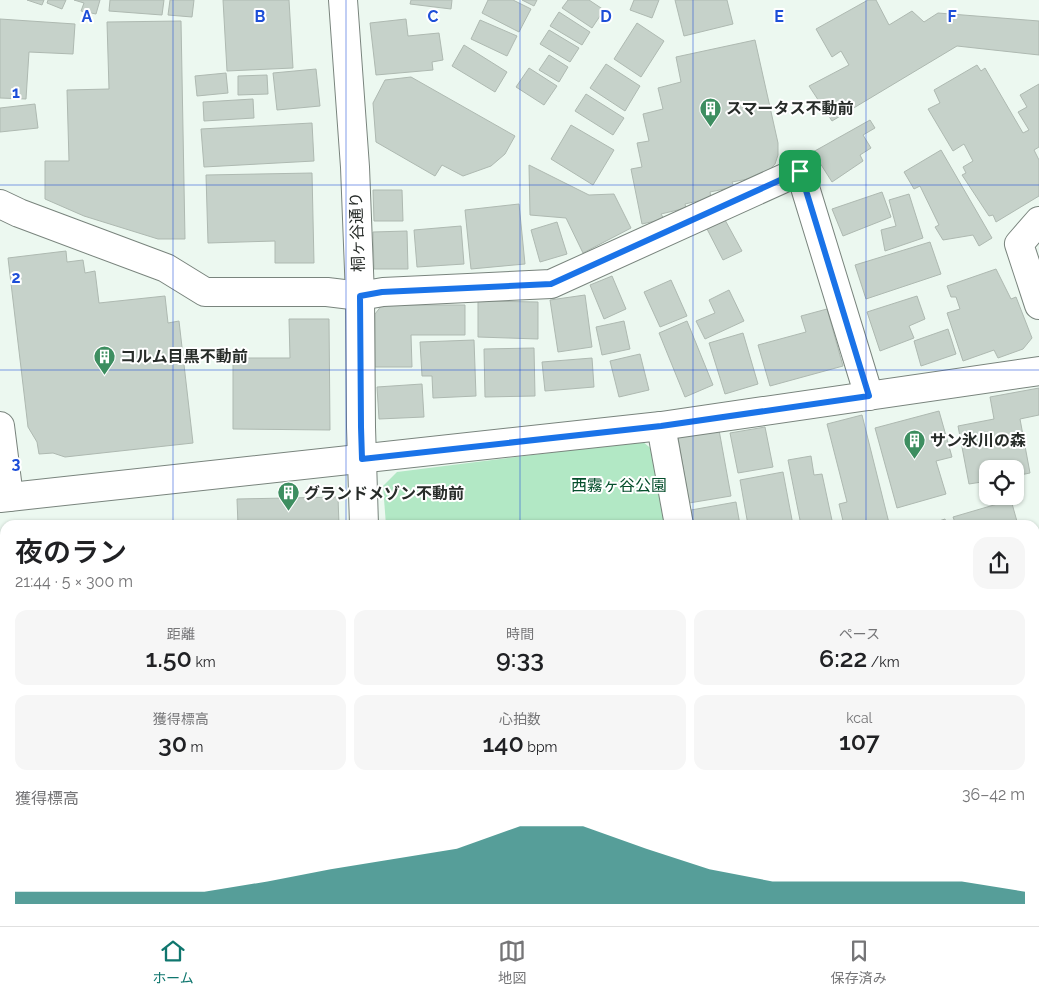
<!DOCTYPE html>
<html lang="ja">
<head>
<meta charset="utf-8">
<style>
  :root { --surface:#fff; --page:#f6f6f6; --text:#202124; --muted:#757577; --line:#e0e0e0; --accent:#0f766e }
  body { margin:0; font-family:Raleway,"Noto Sans JP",sans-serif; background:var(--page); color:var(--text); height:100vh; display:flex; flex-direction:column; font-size:19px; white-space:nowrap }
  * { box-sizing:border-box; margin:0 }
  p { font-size:16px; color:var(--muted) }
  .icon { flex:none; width:28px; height:28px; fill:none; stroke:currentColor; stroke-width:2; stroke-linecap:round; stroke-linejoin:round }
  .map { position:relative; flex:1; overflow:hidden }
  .panel { position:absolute; left:0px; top:520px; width:1040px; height:406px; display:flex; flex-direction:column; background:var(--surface); border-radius:15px 15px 0 0; box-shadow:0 1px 4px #0004 }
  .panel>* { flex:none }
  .controls { position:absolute; left:979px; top:460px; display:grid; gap:10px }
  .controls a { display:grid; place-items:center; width:45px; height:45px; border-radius:10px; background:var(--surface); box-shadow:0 1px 4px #0004; font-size:25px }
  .pin { position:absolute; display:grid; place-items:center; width:42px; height:42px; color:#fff; margin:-21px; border-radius:10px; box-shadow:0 2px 8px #0006 }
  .round { display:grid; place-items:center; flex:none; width:52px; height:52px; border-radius:15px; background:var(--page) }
  .head { display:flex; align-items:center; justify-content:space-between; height:85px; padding:0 15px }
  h1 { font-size:28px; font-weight:600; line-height:38px }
  .metrics { display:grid; grid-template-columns:repeat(3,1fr); gap:8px; height:85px; padding:5px 15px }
  .metrics div { display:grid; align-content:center; border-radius:12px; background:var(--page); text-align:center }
  .metrics b { font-size:25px; font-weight:600 }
  .metrics small { font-size:14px; font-weight:400 }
  .metrics p { font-size:14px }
  .chart { height:140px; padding:10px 15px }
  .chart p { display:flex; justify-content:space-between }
  .chart svg { width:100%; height:90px; margin-top:5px; fill:var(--accent); opacity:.7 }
  .tab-bar { display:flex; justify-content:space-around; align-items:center; height:70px; border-top:1px solid var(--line); background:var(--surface); font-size:14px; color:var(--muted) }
  .tab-bar a { display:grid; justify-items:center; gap:2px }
  .tab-bar .active { color:var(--accent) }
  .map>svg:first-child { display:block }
  .green { fill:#b2e8c5 }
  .building { fill:#c6d2ca; stroke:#aeb9b1 }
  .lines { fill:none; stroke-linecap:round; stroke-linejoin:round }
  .minor-casing { stroke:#79847d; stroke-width:30 }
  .tertiary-casing { stroke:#79847d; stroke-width:30 }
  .minor { stroke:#fff; stroke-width:28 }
  .tertiary { stroke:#fff; stroke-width:28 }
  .route-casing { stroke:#fff; stroke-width:10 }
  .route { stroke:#1a73e8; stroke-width:6 }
  .grid { fill:none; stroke:#1d4ed8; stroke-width:1; stroke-opacity:0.55 }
  .labels { text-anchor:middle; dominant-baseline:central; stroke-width:4; stroke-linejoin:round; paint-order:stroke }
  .poi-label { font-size:16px; font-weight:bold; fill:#272c29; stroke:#fff; text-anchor:start }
  .street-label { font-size:16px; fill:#272c29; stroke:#fff }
  .park-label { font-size:16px; fill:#054e2c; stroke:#fff }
  .grid-label { font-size:16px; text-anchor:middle; font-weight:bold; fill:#1d4ed8; stroke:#fff; stroke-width:4; stroke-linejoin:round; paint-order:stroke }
</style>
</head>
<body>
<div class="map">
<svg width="1039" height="926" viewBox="0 0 1039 926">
  <rect width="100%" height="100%" fill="#ecf8f0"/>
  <polygon class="green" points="642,441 654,451 666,525 386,525 383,486 397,472"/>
  <g class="building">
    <polygon points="27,0 44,0 42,5"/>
    <polygon points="48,0 66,0 62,9 47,3"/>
    <polygon points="74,0 100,0 96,14 81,11 84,3"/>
    <polygon points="110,0 164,0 162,15 109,11"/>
    <polygon points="170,0 194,0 192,17 168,15"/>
    <polygon points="223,0 289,0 293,68 227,71"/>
    <polygon points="411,0 452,0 451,9 410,4"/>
    <polygon points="488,0 513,0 531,9 519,32 482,13"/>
    <polygon points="522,0 537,0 534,6"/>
    <polygon points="568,0 589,0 604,10 592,28 562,8"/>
    <polygon points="634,0 659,0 652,18 630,10"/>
    <polygon points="675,0 727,0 733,24 684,36"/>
    <polygon points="868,0 876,0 889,25 912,11 924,22 938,13 1039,21 1039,55 957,46 832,121 809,86 849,65 841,51 832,57 816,29"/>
    <polygon points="559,12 590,32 582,45 550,26"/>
    <polygon points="0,19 75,24 73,54 29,52 26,99 0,98"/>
    <polygon points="406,19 408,36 439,33 443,60 432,62 433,70 376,75 370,23"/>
    <polygon points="480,20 517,36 507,56 471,39"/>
    <polygon points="181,21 185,239 158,239 84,216 45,199 45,161 69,161 67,90 109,89 107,22"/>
    <polygon points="637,23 664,41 641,77 614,59"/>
    <polygon points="549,30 579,48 570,62 540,44"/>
    <polygon points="755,40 778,143 778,155 775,164 764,176 732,182 734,187 710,192 711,198 685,204 686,208 661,214 664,219 642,224 631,169 642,167 637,143 649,141 643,114 663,109 658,88 681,82 676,57"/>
    <polygon points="464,45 507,72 495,92 452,66"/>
    <polygon points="549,55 568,67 559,82 539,70"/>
    <polygon points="606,64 640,86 625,111 590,88"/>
    <polygon points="977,65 981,71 985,68 1023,133 1029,130 1018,112 1027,107 1020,95 1039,84 1039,147 1034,150 1039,160 1039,196 996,222 993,215 989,216 962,175 966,173 963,167 973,161 964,144 953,151 928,109 940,103 934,90"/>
    <polygon points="529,68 557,86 544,105 516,87"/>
    <polygon points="316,69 320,106 277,110 273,73"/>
    <polygon points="226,73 228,93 197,96 195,76"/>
    <polygon points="267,75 268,94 238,95 238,76"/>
    <polygon points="411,77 515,136 505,154 491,166 463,176 442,165 435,176 376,142 373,103 385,80"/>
    <polygon points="586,94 624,118 613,135 575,111"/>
    <polygon points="253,99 254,118 204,121 203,102"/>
    <polygon points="35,104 38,128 0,132 0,108"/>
    <polygon points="870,120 875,128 863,135 871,148 860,155 863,161 832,182 813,152"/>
    <polygon points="312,123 314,161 204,167 201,129"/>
    <polygon points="571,125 614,150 593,185 551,159"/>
    <polygon points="941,150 992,238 979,246 973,235 943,240 935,227 939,225 920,186 914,189 904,172"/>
    <polygon points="529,165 589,195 614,194 631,228 583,253 566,218 530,215"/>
    <polygon points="312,173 314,263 275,263 275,241 208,243 206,175"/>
    <polygon points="373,190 402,190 403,221 374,221"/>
    <polygon points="882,192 891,217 843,236 832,209"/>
    <polygon points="909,194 923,238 885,251 881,230 896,226 889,200"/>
    <polygon points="519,204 525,264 471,269 465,210"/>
    <polygon points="725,220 742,251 723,260 707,229"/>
    <polygon points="557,222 567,254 540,262 531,230"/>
    <polygon points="461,226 464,264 417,267 414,230"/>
    <polygon points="407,231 408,269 374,269 373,232"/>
    <polygon points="930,242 941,274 866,299 855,265"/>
    <polygon points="66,251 67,262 83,260 85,273 95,271 99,303 165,296 168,323 179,321 193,443 65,457 53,453 39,454 37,442 28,427 8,258"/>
    <polygon points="996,269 1011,299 1016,297 1032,338 1023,349 998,358 994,350 963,361 947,313 960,309 956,297 951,297 947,286"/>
    <polygon points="612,276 626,309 604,319 590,285"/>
    <polygon points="671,280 687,316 660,327 644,292"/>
    <polygon points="729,290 744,321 705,339 696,321 715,313 709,300"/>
    <polygon points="585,295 592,347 558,352 550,300"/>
    <polygon points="917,296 925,319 909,326 914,338 880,351 867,312"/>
    <polygon points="478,301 538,302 538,339 478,337"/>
    <polygon points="382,305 465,305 465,335 411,335 412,367 375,367 375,314"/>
    <polygon points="827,309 843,366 770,386 758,345 806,332 801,316"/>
    <polygon points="289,319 329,319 330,430 233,429 233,358 290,358"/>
    <polygon points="624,321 630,349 602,355 596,327"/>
    <polygon points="687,321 713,385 685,397 659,333"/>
    <polygon points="948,329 956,354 921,366 914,341"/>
    <polygon points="743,333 758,384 725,394 709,343"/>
    <polygon points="474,340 476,396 433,398 432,376 422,376 420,342"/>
    <polygon points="534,348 535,396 485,397 484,349"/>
    <polygon points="640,354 649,390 619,397 610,361"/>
    <polygon points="592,358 594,387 545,391 542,362"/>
    <polygon points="422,384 424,417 379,419 377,387"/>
    <polygon points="1039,388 1039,415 1020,419 1030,473 1015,476 1015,469 988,469 988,481 969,484 958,426 994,419 990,397"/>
    <polygon points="939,411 952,457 936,461 946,494 897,508 875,428"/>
    <polygon points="862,415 889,523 883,525 844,525 839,504 847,502 827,424"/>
    <polygon points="765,427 773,467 738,473 730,433"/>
    <polygon points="719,430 731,496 689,503 678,437"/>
    <polygon points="811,456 814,475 822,474 833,525 801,525 788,460"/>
    <polygon points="783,472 793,525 748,525 740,480"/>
    <polygon points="338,497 339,525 238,525 237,499"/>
    <polygon points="1011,500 1018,525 956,525 953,517"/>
    <polygon points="736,502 740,525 694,525 691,510"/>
    <polygon points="945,519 947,525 927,525"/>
    <rect x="0" y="585" width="5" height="315"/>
    <polygon points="1035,608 1037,608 1039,612 1039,640 1035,641"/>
    <polygon points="1039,656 1039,674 1035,663 1035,657"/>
    <polygon points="1039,737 1039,759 1035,761 1035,739"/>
    <polygon points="1039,763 1039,785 1035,787 1035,764"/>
    <polygon points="1039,796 1039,826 1035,815 1035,798"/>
    <polygon points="0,912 5,912 5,921 20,921 21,926 0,926"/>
    <polygon points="25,921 48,921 49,926 25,926"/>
    <rect x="58" y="921" width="34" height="5"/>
    <polygon points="104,921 145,921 145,926 105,926"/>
    <polygon points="157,921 207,921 207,926 158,926"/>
    <polygon points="241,921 338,921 339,926 241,926"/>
    <polygon points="405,921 467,921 468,926 405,926"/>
    <polygon points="541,921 572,921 573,926 542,926"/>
    <polygon points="646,921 665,921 666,926 624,926"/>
    <polygon points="676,921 719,921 720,926 677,926"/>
    <polygon points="767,921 817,921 818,926 768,926"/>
    <polygon points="824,921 868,921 851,926 826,926"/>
  </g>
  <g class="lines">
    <defs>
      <g id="minor">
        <polyline points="0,204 19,213 166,268 205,292 327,292 360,296 383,292 551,284 800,171 869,396"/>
        <polyline points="1039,221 1019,244 1039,305"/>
        <polyline points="0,426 9,497"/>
        <polyline points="661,426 679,525"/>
        <polyline points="0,498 661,426 1039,371"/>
        <polyline points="1035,850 1039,861"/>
        <polyline points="1035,898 1039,896"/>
        <polyline points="748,921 749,926"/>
        <polyline points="1023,921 1023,926"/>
        <polyline points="938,926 956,921"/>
      </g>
      <g id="tertiary">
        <polyline points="343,0 355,167 360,296 361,427 364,525"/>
        <polyline points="377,921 377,926"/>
      </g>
    </defs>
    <use href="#minor" class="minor-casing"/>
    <use href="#tertiary" class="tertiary-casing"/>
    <use href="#minor" class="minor"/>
    <use href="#tertiary" class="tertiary"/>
  </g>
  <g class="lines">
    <defs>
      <polygon id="route" points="800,171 869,396 661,426 362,459 361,427 360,296 382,292 551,284"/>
    </defs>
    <use href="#route" class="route-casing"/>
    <use href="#route" class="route"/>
  </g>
  <path class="grid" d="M173 0V525M346 0V525M520 0V525M693 0V525M866 0V525M0 185H1039M0 370H1039M0 556H5M1035 556H1039M0 741H5M1035 741H1039M173 921V926M346 921V926M520 921V926M693 921V926M866 921V926"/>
  <defs>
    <symbol id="building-pin" viewBox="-11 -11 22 30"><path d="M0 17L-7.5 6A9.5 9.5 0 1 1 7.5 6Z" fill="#3d8e60" stroke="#fff"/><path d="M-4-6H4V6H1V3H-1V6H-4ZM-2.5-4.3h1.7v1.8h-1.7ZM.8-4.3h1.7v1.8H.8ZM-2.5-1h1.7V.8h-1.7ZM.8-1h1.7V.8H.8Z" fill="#fff"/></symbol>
  </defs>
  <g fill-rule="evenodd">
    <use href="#building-pin" x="698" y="96" width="25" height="34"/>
    <use href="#building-pin" x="92" y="344" width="25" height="34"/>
    <use href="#building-pin" x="902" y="428" width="25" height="34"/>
    <use href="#building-pin" x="276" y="480" width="25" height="34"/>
  </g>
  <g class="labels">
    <g class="poi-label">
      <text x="726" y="108">スマータス不動前</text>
      <text x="120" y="356">コルム目黒不動前</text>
      <text x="930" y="440">サン氷川の森</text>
      <text x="304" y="493">グランドメゾン不動前</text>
    </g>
    <g class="street-label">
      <text transform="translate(357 232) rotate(-92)">桐ヶ谷通り</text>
    </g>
    <g class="park-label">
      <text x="619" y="485">西霧ヶ谷公園</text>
    </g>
  </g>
  <g class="grid-label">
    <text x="87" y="22">A</text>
    <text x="260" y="22">B</text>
    <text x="433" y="22">C</text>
    <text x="606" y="22">D</text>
    <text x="779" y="22">E</text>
    <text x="952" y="22">F</text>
    <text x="16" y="98">1</text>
    <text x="16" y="283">2</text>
    <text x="16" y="469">3</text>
  </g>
</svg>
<div class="controls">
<a><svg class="icon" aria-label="locate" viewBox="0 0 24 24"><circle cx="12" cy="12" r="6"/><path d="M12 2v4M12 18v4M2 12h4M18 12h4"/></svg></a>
</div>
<div class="pin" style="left:800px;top:171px;background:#1e9e55"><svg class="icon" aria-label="arrive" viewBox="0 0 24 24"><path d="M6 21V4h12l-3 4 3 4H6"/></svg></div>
<section class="panel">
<div class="head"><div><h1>夜のラン</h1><p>21:44 · 5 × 300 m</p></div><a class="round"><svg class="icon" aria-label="share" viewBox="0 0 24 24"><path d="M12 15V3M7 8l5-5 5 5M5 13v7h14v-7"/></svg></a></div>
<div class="metrics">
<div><p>距離</p><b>1.50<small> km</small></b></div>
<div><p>時間</p><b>9:33</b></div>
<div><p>ペース</p><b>6:22<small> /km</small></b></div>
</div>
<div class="metrics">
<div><p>獲得標高</p><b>30<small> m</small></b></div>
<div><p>心拍数</p><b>140<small> bpm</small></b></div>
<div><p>kcal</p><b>107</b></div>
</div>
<div class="chart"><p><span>獲得標高</span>36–42 m</p>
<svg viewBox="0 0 160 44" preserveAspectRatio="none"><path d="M0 44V38L10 38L20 38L30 38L40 33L50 27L60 22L70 17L80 6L90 6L100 17L110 27L120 33L130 33L140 33L150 33L160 38V44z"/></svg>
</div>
</section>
</div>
<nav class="tab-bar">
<a class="active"><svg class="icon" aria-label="home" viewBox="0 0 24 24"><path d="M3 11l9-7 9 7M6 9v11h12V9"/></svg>ホーム</a>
<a><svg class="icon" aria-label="map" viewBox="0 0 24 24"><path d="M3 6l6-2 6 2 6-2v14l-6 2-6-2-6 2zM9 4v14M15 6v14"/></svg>地図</a>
<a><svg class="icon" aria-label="saved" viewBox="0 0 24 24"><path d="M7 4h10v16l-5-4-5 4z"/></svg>保存済み</a>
</nav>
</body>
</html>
